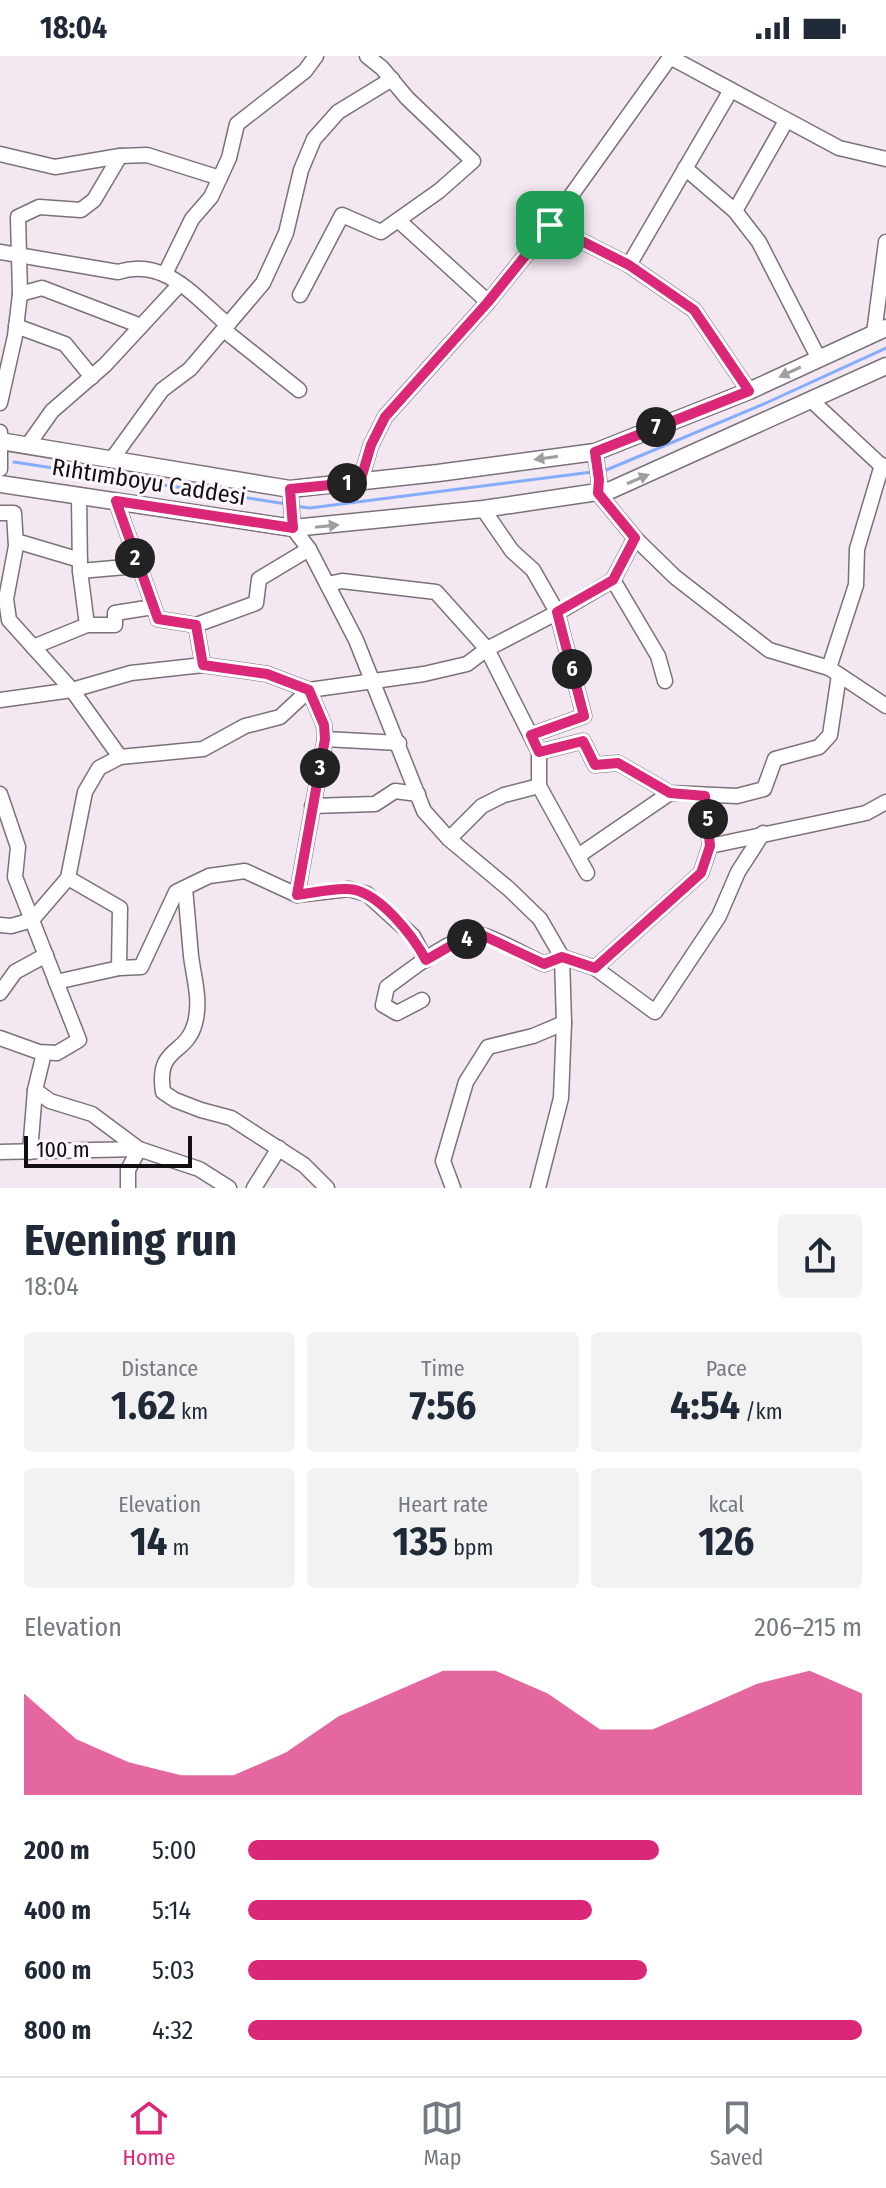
<!DOCTYPE html>
<html lang="en">
<head>
<meta charset="utf-8">
<style>
  :root { --surface:#fff; --page:#f2f2f3; --text:#1f2937; --muted:#747a83; --line:#e0e1e3; --accent:#db2777 }
  body { margin:0; font-family:"Fira Sans Condensed",sans-serif; background:var(--page); color:var(--text); height:100vh; display:flex; flex-direction:column; font-size:30px; white-space:nowrap }
  * { box-sizing:border-box; margin:0 }
  p { font-size:26px; color:var(--muted) }
  .icon { flex:none; width:44px; height:44px; fill:none; stroke:currentColor; stroke-width:2; stroke-linecap:round; stroke-linejoin:round }
  .map { position:relative; height:1132px; overflow:hidden }
  .panel { display:flex; flex-direction:column; background:var(--surface); flex:1 }
  .panel>* { flex:none }
  .scale { position:absolute; left:24px; bottom:20px; width:168px; box-sizing:border-box; padding-left:8px; border:4px solid #120e12; border-top:0; font-size:22px; line-height:28px; white-space:nowrap; color:#120e12; -webkit-text-stroke:6px #fef6fd; paint-order:stroke }
  .pin { position:absolute; display:grid; place-items:center; width:68px; height:68px; color:#fff; margin:-34px; border-radius:16px; box-shadow:0 4px 12px #0006 }
  .km { position:absolute; width:40px; height:40px; margin:-20px; border-radius:50%; background:#222; color:#fff; font-size:22px; line-height:40px; text-align:center }
  .round { display:grid; place-items:center; flex:none; width:84px; height:84px; border-radius:8px; background:var(--page) }
  .head { display:flex; align-items:center; justify-content:space-between; height:136px; padding:0 24px }
  h1 { font-size:44px; font-weight:700; line-height:60px }
  .metrics { display:grid; grid-template-columns:repeat(3,1fr); gap:12px; height:136px; padding:8px 24px }
  .metrics div { display:grid; align-content:center; border-radius:8px; background:var(--page); text-align:center }
  .metrics b { font-size:40px; font-weight:700 }
  .metrics small { font-size:22px; font-weight:400 }
  .metrics p { font-size:22px }
  .chart { height:224px; padding:16px 24px }
  .chart p { display:flex; justify-content:space-between }
  .chart svg { width:100%; height:144px; margin-top:8px; fill:var(--accent); opacity:.7 }
  ul { padding:0 24px; list-style:none; font-size:26px }
  li { display:grid; grid-template-columns:128px 96px 1fr; align-items:center; height:60px }
  li i { height:20px; border-radius:10px; background:var(--accent) }
  .status { display:flex; justify-content:space-between; align-items:center; height:56px; padding:0 40px; background:var(--surface); direction:ltr }
  .status svg { height:22px; fill:currentColor }
  .tab-bar { display:flex; justify-content:space-around; align-items:center; height:112px; border-top:2px solid var(--line); background:var(--surface); font-size:22px; color:var(--muted) }
  .tab-bar a { display:grid; justify-items:center; gap:4px }
  .tab-bar .active { color:var(--accent) }
  .map>svg:first-child { display:block }
  .lines { fill:none; stroke-linecap:round; stroke-linejoin:round }
  .stream { stroke:#85adff; stroke-width:3 }
  .minor-casing { stroke:#7b717a; stroke-width:17 }
  .tertiary-casing { stroke:#7b717a; stroke-width:19 }
  .minor { stroke:#fff; stroke-width:14 }
  .tertiary { stroke:#fff; stroke-width:16 }
  .oneway { fill:#a09fa0 }
  .route-casing { stroke:#fff; stroke-width:16 }
  .route { stroke:#db2777; stroke-width:10 }
  .labels { text-anchor:middle; dominant-baseline:central; stroke-width:6; stroke-linejoin:round; paint-order:stroke }
  .street-label { font-size:24px; fill:#120e12; stroke:#fef6fd }
</style>
</head>
<body>
<div class="status"><b>18:04</b><svg viewBox="0 0 49 12"><path d="M0 12V9h3v3zM5 12V6h3v6zM10 12V3h3v9zM15 12V0h3v12zM26 1h20v11H26zM47 4h2v5h-2z"/></svg></div>
<div class="map">
<svg width="886" height="1132" viewBox="0 0 886 1132">
  <rect width="100%" height="100%" fill="#f3e7f2"/>
  <g class="lines">
    <g class="stream">
      <polyline points="14,406 287,448"/>
      <polyline points="604,415 766,347 886,292"/>
      <polyline points="294,450 310,452 592,416"/>
    </g>
    <defs>
      <g id="minor">
        <polyline points="670,1 839,92 886,103"/>
        <polyline points="0,98 55,111 120,100 147,99 220,122"/>
        <polyline points="685,112 735,155 759,186 819,303"/>
        <polyline points="735,155 786,65"/>
        <polyline points="398,164 488,246"/>
        <polyline points="550,169 629,209 694,254 749,335"/>
        <path d="M0 196 118 216C165 201 195 241 228 269"/>
        <polyline points="629,209 731,34"/>
        <polyline points="166,216 192,163 211,141 229,102 237,68 305,15 316,0"/>
        <polyline points="20,238 42,232 141,270"/>
        <polyline points="300,239 342,159 381,176 439,135 473,105 407,42 382,12 367,0"/>
        <polyline points="16,270 65,288 92,321"/>
        <polyline points="224,274 299,334"/>
        <polyline points="874,277 886,186"/>
        <polyline points="812,345 886,414"/>
        <polyline points="0,347 15,280 20,238 18,161 39,151 81,154 94,144 120,100"/>
        <polyline points="0,376 0,413"/>
        <polyline points="28,389 52,355 105,309 180,228"/>
        <polyline points="595,396 599,424 598,437 635,482 675,521 769,594 829,612 886,650"/>
        <polyline points="112,403 162,334 190,313 263,227 286,177 301,114 314,83 338,56 392,23"/>
        <polyline points="360,426 371,389 385,361 488,246 550,169 671,0"/>
        <polyline points="290,433 293,472 309,493 356,584 424,755 449,783 509,833 540,863 562,901 564,967 561,1042 538,1132"/>
        <polyline points="79,439 80,515 87,569"/>
        <polyline points="116,445 158,563 196,569 256,547 259,523 309,493"/>
        <polyline points="483,453 512,495 533,514 557,556 584,660 531,679"/>
        <polyline points="0,457 14,457 16,490 6,543 9,564 72,634 120,701"/>
        <polyline points="16,485 80,504"/>
        <polyline points="80,515 137,510"/>
        <polyline points="613,524 658,600 665,625"/>
        <polyline points="328,528 342,525 436,536 487,593 539,696 539,730 504,739 482,750 449,783"/>
        <polyline points="196,569 203,609"/>
        <polyline points="33,591 87,569 115,569 115,557 153,551"/>
        <polyline points="829,612 856,529 857,493 882,409"/>
        <polyline points="0,644 72,634 131,617 203,609 267,618 309,634 424,618 467,608 487,593 564,553 613,524 635,482"/>
        <polyline points="325,683 399,687"/>
        <polyline points="539,696 583,685 595,709 618,707 670,737 737,740 764,733 775,703 819,691 830,679 839,619"/>
        <polyline points="539,730 587,817"/>
        <polyline points="0,738 18,791 15,821 79,984 57,997 39,996 0,982"/>
        <polyline points="312,750 375,748 395,735 418,738"/>
        <polyline points="710,790 866,757 886,746"/>
        <polyline points="578,800 670,737"/>
        <polyline points="68,822 120,852 119,912"/>
        <path d="M185 832C187 854 189 877 191 900 194 923 201 944 195 967 186 1001 156 989 163 1036L175 1044 201 1054 231 1062 304 1109 327 1132"/>
        <polyline points="0,869 11,870 32,864 68,822 85,736 99,712 120,701 203,693 245,670 280,661 309,634 324,669 325,683 297,839"/>
        <polyline points="595,912 701,817 710,790 705,740"/>
        <polyline points="56,926 119,912 141,911 176,836 209,820 245,815 297,839 349,833 367,838 413,880 426,904"/>
        <polyline points="0,937 15,916 46,899"/>
        <path d="M422 944 397 957 383 949 387 931C410 915 452 879 481 879 492 880 532 903 544 908L562 901 595 912 655 956 719 860 738 816 763 777"/>
        <polyline points="35,1034 50,1045 92,1058 139,1093 128,1114 128,1132"/>
        <polyline points="0,1096 139,1093 199,1113 229,1132"/>
        <polyline points="30,1096 35,1034 44,997"/>
        <polyline points="254,1132 279,1092"/>
        <polyline points="453,1132 443,1105 466,1026 488,991 533,980 564,967"/>
      </g>
      <g id="tertiary">
        <polyline points="0,385 290,433 438,417 595,396 749,335 886,272"/>
        <polyline points="0,428 293,472 483,453 611,434 886,310"/>
      </g>
    </defs>
    <use href="#minor" class="minor-casing"/>
    <use href="#tertiary" class="tertiary-casing"/>
    <use href="#minor" class="minor"/>
    <use href="#tertiary" class="tertiary"/>
  </g>
  <defs><path id="oneway-solid" d="M-6-.8H1V-3.2L6.5 0L1 3.2V.8H-6Z" transform="scale(2)"/></defs>
  <g class="oneway">
    <use href="#oneway-solid" transform="translate(790 316) rotate(155)"/>
    <use href="#oneway-solid" transform="translate(546 402) rotate(172)"/>
    <use href="#oneway-solid" transform="translate(638 423) rotate(-23)"/>
    <use href="#oneway-solid" transform="translate(327 470) rotate(-6)"/>
  </g>
  <g class="lines">
    <defs>
      <path id="route" d="M550 169 629 209 694 254 749 335 595 396 599 424 598 437 635 482 613 524 557 556 584 660 531 679 539 696 583 685 595 709 618 707 670 737 705 740 710 790 701 817 595 912 562 901 544 908 482 879 459 885 426 904C413 880 378 834 348 833 332 832 313 837 297 839L325 683 324 669 309 634 267 618 203 609 196 569 158 563 116 445 293 472 290 433 360 426 371 389 385 361 488 246Z"/>
    </defs>
    <use href="#route" class="route-casing"/>
    <use href="#route" class="route"/>
  </g>
  <g class="labels">
    <g class="street-label">
      <text transform="translate(149 426) rotate(9)">Rıhtımboyu Caddesi</text>
    </g>
  </g>
</svg>
<div class="scale">100 m</div>
<div class="pin" style="left:550px;top:169px;background:#1e9e55"><svg class="icon" aria-label="arrive" viewBox="0 0 24 24"><path d="M6 21V4h12l-3 4 3 4H6"/></svg></div>
<b class="km" style="left:347px;top:427px">1</b>
<b class="km" style="left:135px;top:502px">2</b>
<b class="km" style="left:320px;top:712px">3</b>
<b class="km" style="left:467px;top:883px">4</b>
<b class="km" style="left:708px;top:763px">5</b>
<b class="km" style="left:572px;top:613px">6</b>
<b class="km" style="left:656px;top:371px">7</b>
</div>
<section class="panel">
<div class="head"><div><h1>Evening run</h1><p>18:04</p></div><a class="round"><svg class="icon" aria-label="share" viewBox="0 0 24 24"><path d="M12 15V3M7 8l5-5 5 5M5 13v7h14v-7"/></svg></a></div>
<div class="metrics">
<div><p>Distance</p><b>1.62<small> km</small></b></div>
<div><p>Time</p><b>7:56</b></div>
<div><p>Pace</p><b>4:54<small> /km</small></b></div>
</div>
<div class="metrics">
<div><p>Elevation</p><b>14<small> m</small></b></div>
<div><p>Heart rate</p><b>135<small> bpm</small></b></div>
<div><p>kcal</p><b>126</b></div>
</div>
<div class="chart"><p><span>Elevation</span>206–215 m</p>
<svg viewBox="0 0 160 44" preserveAspectRatio="none"><path d="M0 44V13L10 27L20 34L30 38L40 38L50 31L60 20L70 13L80 6L90 6L100 13L110 24L120 24L130 17L140 10L150 6L160 13V44z"/></svg>
</div>
<ul>
<li><b>200 m</b>5:00<i style="width:67%"></i></li>
<li><b>400 m</b>5:14<i style="width:56%"></i></li>
<li><b>600 m</b>5:03<i style="width:65%"></i></li>
<li><b>800 m</b>4:32<i style="width:100%"></i></li>
</ul>
</section>
<nav class="tab-bar">
<a class="active"><svg class="icon" aria-label="home" viewBox="0 0 24 24"><path d="M3 11l9-7 9 7M6 9v11h12V9"/></svg>Home</a>
<a><svg class="icon" aria-label="map" viewBox="0 0 24 24"><path d="M3 6l6-2 6 2 6-2v14l-6 2-6-2-6 2zM9 4v14M15 6v14"/></svg>Map</a>
<a><svg class="icon" aria-label="saved" viewBox="0 0 24 24"><path d="M7 4h10v16l-5-4-5 4z"/></svg>Saved</a>
</nav>
</body>
</html>
